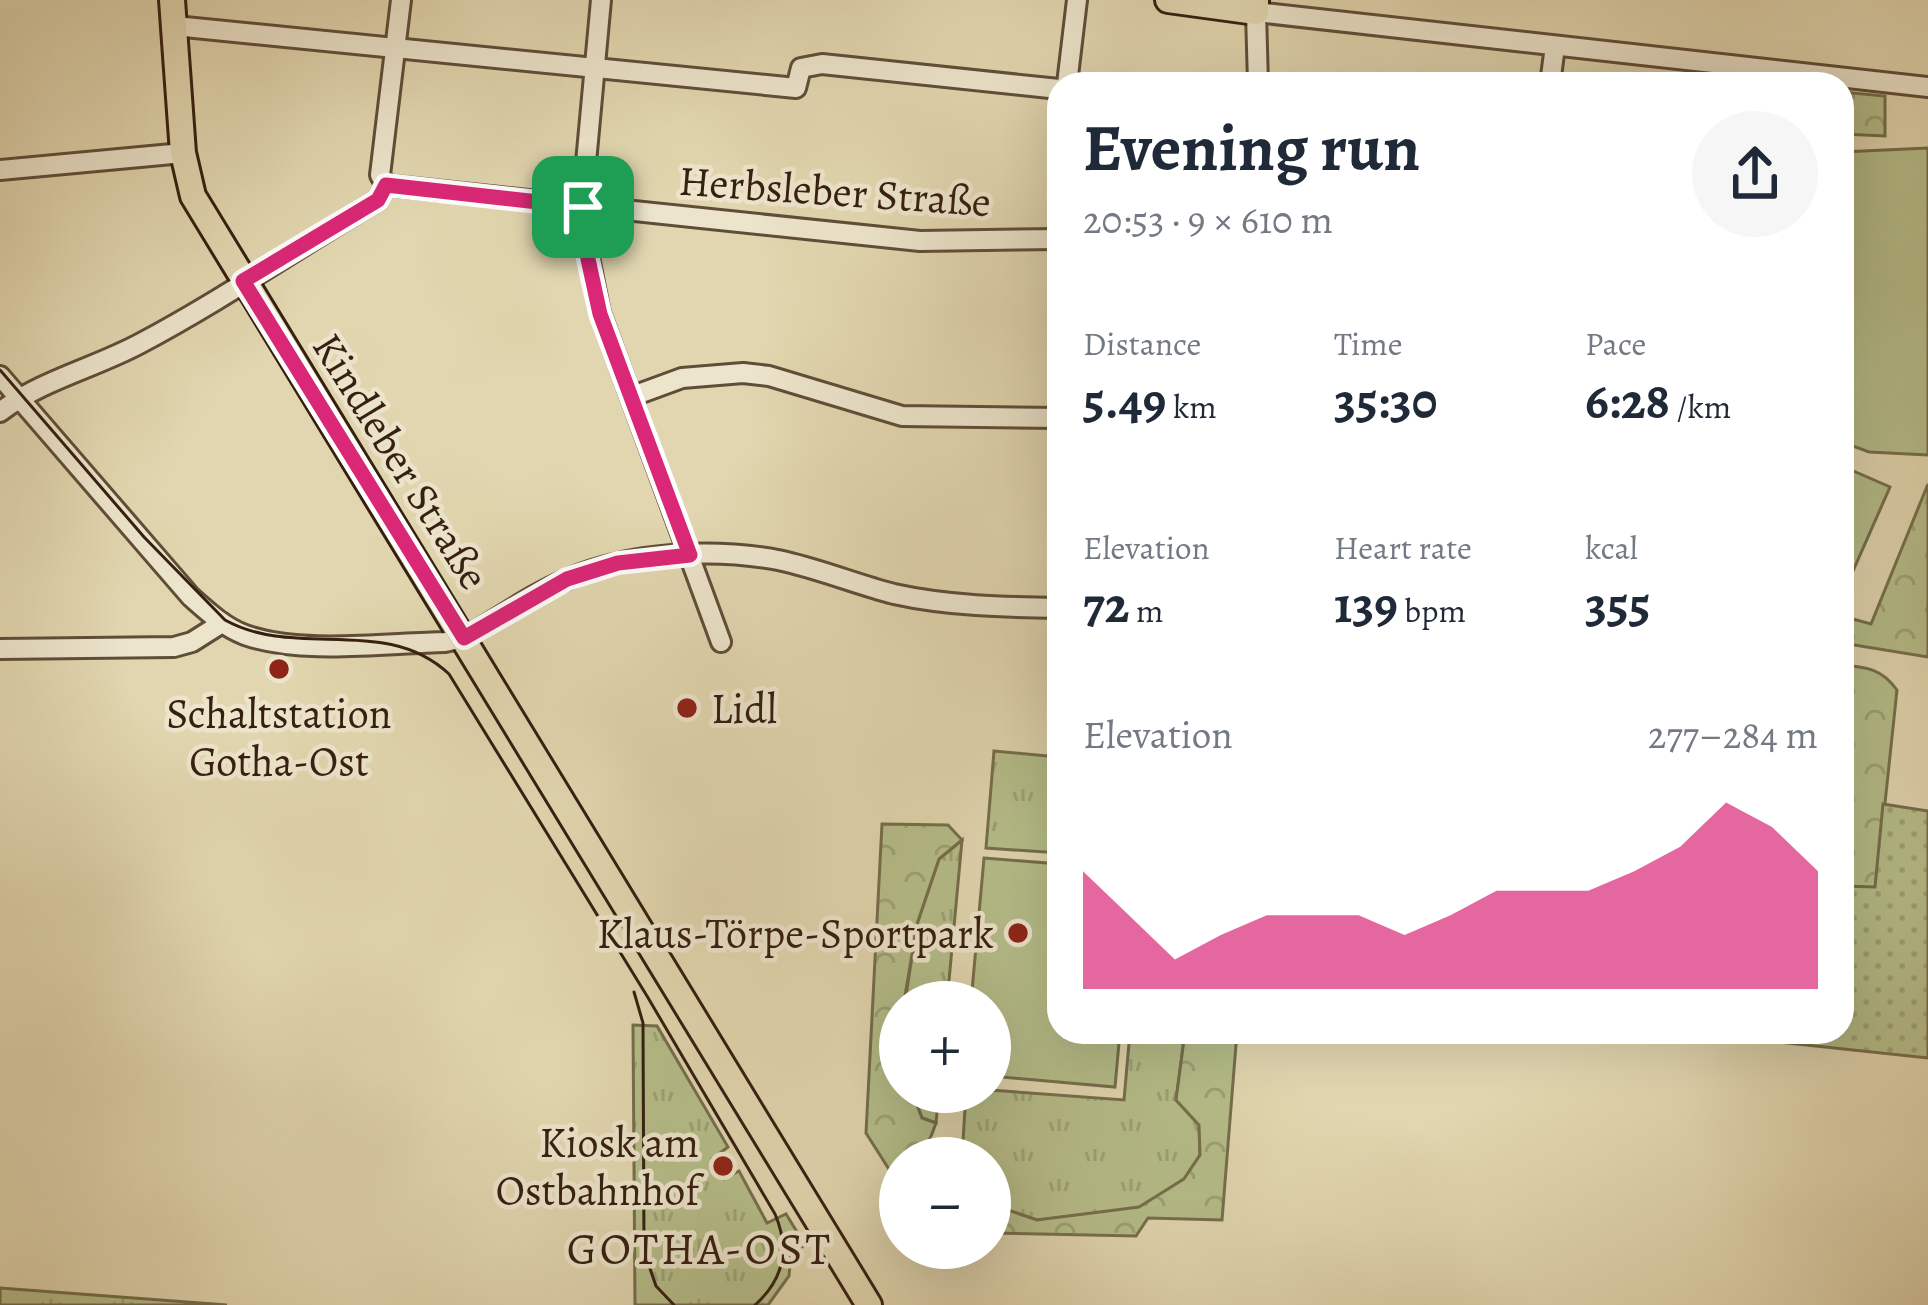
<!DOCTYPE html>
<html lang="en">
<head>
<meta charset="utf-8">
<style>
  :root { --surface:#fff; --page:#f6f6f7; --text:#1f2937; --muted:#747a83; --accent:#db2777 }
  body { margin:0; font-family:Alegreya,serif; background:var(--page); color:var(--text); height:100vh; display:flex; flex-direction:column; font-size:45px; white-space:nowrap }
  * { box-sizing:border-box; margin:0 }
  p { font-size:39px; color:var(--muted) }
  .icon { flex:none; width:66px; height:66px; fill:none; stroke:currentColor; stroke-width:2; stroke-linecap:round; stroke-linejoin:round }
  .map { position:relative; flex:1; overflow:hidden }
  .side { position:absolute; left:1047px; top:72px; width:807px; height:972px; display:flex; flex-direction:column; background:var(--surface); border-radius:36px; box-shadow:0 12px 48px #0002 }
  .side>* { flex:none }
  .controls { position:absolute; left:879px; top:981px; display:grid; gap:24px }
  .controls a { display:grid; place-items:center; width:132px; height:132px; border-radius:50%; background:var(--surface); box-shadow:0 12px 48px #0002; font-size:60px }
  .pin { position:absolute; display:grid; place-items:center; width:102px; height:102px; color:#fff; margin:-51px; border-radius:24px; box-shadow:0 6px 18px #0006 }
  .round { display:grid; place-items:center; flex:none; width:126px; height:126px; border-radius:63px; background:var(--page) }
  .head { display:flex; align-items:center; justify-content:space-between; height:204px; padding:0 36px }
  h1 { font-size:66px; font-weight:600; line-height:90px }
  .stats { display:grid; grid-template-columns:repeat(3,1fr); gap:18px; height:204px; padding:12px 36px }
  .stats div { display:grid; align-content:center }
  .stats b { font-size:51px; font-weight:600 }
  .stats small { font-size:33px; font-weight:400 }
  .stats p { font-size:33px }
  .chart { height:336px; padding:24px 36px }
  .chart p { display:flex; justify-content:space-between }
  .chart svg { width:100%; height:216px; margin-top:12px; fill:var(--accent); opacity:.7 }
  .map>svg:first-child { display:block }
  .grass { fill:url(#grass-tufts); stroke:#756e4c; stroke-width:3 }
  .forest { fill:url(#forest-crowns); stroke:#756e4c; stroke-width:3 }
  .garden { fill:url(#garden-dots); stroke:#756e4c; stroke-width:3 }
  .pitch { fill:#b5bd89; stroke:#756e4c; stroke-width:3 }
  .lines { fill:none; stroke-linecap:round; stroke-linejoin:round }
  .minor-casing { stroke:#604d38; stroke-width:24 }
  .major-casing { stroke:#351f10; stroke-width:30 }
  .minor { stroke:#ece4cb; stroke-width:18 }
  .major { stroke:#e1d6af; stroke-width:24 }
  .tram { stroke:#351f10; stroke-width:3 }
  .route-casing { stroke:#fff; stroke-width:24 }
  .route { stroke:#db2777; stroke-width:15 }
  .poi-dot { fill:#8f2418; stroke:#ece4cb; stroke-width:4.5 }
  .labels { text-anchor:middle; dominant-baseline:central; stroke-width:9; stroke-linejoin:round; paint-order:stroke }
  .street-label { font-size:42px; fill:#351f10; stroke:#ece4cb }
  .poi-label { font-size:42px; fill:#351f10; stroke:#ece4cb; text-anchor:end }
  .neighbourhood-label { font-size:45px; letter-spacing:3px; fill:#351f10; stroke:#ece4cb }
</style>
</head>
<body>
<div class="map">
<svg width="1928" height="1305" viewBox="0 0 1928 1305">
  <defs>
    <pattern id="grass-tufts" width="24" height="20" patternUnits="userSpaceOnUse" patternTransform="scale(3)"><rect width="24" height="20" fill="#b5bd89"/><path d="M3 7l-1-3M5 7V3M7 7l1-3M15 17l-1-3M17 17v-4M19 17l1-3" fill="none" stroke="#9ca275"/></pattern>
    <pattern id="forest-crowns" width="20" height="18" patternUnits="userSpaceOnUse" patternTransform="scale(3)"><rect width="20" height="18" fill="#b5bd89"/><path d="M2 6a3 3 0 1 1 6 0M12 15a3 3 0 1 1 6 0" fill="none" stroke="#9ca275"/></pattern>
    <pattern id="garden-dots" width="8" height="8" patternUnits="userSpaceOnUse" patternTransform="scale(3)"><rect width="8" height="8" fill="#b5bd89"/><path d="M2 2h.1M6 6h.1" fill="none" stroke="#9ca275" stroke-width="1.8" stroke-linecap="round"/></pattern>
  </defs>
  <rect width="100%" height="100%" fill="#e1d6af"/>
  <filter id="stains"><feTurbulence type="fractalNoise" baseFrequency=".00167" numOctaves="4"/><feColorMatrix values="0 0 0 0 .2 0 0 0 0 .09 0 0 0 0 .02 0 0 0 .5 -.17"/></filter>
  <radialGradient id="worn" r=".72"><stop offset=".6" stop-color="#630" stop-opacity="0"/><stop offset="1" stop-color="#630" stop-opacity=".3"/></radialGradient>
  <g class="grass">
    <polygon points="994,751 1059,757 1059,853 986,848"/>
    <polygon points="962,840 947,1002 905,1002 917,924 939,859"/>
    <polygon points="633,1025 657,1026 728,1147 712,1159 724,1179 739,1171 767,1223 786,1214 805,1245 791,1253 789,1276 768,1305 635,1305"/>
    <polygon points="1130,1032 1185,1032 1176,1100 1199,1125 1200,1155 1184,1179 1139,1208 1037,1220 990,1204 990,1158 962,1158 966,1092 990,1090 1124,1100"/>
    <polygon points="912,1092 939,1092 936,1123 922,1118"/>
    <polygon points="0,1288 227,1305 0,1305"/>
  </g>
  <g class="forest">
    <polygon points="1842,92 1885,96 1885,136 1842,134"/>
    <polygon points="1928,484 1928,657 1842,643 1842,616 1871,624"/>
    <path d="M1842 665C1867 667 1882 669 1897 690L1876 888 1842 886Z"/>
    <path d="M882 824 948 825 962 840 939 859 917 924 904 1002H900V1092H912L922 1118 936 1123C928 1145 925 1158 900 1158V1169L892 1174 866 1133Z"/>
    <polygon points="1185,1032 1237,1032 1222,1220 1148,1218 1136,1236 990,1233 990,1204 1037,1220 1139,1207 1184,1179 1200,1155 1199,1125 1176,1100"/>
  </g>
  <polygon class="garden" points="1883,804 1928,811 1928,1058 1686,1032 1842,1032 1842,886 1875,887"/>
  <g class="pitch">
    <polygon points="1928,148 1928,455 1869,452 1842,442 1842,152"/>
    <polygon points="1842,466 1890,487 1842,596"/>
    <polygon points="984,858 1059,864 1059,1032 1120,1032 1115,1087 990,1076 990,1002 971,1002"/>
  </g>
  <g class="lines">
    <defs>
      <g id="minor">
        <polyline points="601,0 583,195 584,232 600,313 721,642"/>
        <polyline points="175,26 796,88 801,68 822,64 1059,89"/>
        <polyline points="1067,84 1077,0"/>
        <polyline points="1258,84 1256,12 1928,87"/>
        <polyline points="1550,84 1555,46"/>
        <polyline points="0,170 183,153"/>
        <polyline points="386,185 380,175 401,0"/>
        <path d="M0 376 191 597C208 612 224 627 245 635 301 655 386 643 445 642L464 638C498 619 532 594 568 579 631 552 712 548 778 560 817 568 855 584 894 594 948 606 1004 607 1059 608"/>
        <polyline points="633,396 682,378 743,373 769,376 902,416 1059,418"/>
        <path d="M0 412C41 380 95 368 141 343 222 300 299 247 378 200L386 185 920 241 1059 239"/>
        <polyline points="0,649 174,647 192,642 222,623"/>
      </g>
      <g id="major">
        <polyline points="172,0 183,153 193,196 869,1305"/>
        <polyline points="1168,0 1256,12 1256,0"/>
      </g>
    </defs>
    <use href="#minor" class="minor-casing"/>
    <use href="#major" class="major-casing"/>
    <use href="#minor" class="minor"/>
    <use href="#major" class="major"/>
    <g class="tram">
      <path d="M0 370 144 537 225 620C297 660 385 614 449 674L647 996 775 1214C790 1249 783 1280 755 1305"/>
      <polyline points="634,992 643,1023 644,1251 656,1286 674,1305"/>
    </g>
  </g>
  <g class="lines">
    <defs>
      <polygon id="route" points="386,185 583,207 588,259 600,314 690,555 618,563 567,579 464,638 243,281 378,200"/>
    </defs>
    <use href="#route" class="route-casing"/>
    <use href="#route" class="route"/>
  </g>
  <g class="poi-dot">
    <circle cx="279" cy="669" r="12"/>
    <circle cx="687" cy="708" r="12"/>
    <circle cx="1018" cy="933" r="12"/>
    <circle cx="723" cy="1166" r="12"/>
  </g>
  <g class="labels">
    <g class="street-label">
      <text transform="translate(835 191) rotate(4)">Herbsleber Straße</text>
      <text transform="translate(401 461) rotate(58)">Kindleber Straße</text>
    </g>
    <g class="poi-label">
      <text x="711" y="708" text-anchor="start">Lidl</text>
      <text x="279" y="713" text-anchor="middle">Schaltstation<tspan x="279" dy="48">Gotha-Ost</tspan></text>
      <text x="994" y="933">Klaus-Törpe-Sportpark</text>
      <text x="699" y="1142">Kiosk am<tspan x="699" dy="48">Ostbahnhof</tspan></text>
    </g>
    <g class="neighbourhood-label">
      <text x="700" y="1249">GOTHA-OST</text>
    </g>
  </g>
  <rect width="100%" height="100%" filter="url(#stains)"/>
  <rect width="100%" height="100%" fill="url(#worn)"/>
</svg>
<div class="controls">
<a>+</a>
<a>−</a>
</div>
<div class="pin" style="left:583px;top:207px;background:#1e9e55"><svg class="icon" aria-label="arrive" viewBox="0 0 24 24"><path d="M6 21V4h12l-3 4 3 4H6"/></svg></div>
<section class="side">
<div class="head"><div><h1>Evening run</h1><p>20:53 · 9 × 610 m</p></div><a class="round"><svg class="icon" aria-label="share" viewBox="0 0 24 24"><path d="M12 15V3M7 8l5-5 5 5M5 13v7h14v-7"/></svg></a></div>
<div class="stats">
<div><p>Distance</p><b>5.49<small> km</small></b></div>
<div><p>Time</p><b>35:30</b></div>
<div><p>Pace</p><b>6:28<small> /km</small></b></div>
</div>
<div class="stats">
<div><p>Elevation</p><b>72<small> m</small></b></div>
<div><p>Heart rate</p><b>139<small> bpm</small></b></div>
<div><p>kcal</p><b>355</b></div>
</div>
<div class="chart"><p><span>Elevation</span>277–284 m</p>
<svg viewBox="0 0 160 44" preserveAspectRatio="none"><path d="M0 44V20L10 29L20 38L30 33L40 29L50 29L60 29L70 33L80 29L90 24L100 24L110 24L120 20L130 15L140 6L150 11L160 20V44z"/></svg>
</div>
</section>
</div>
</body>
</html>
